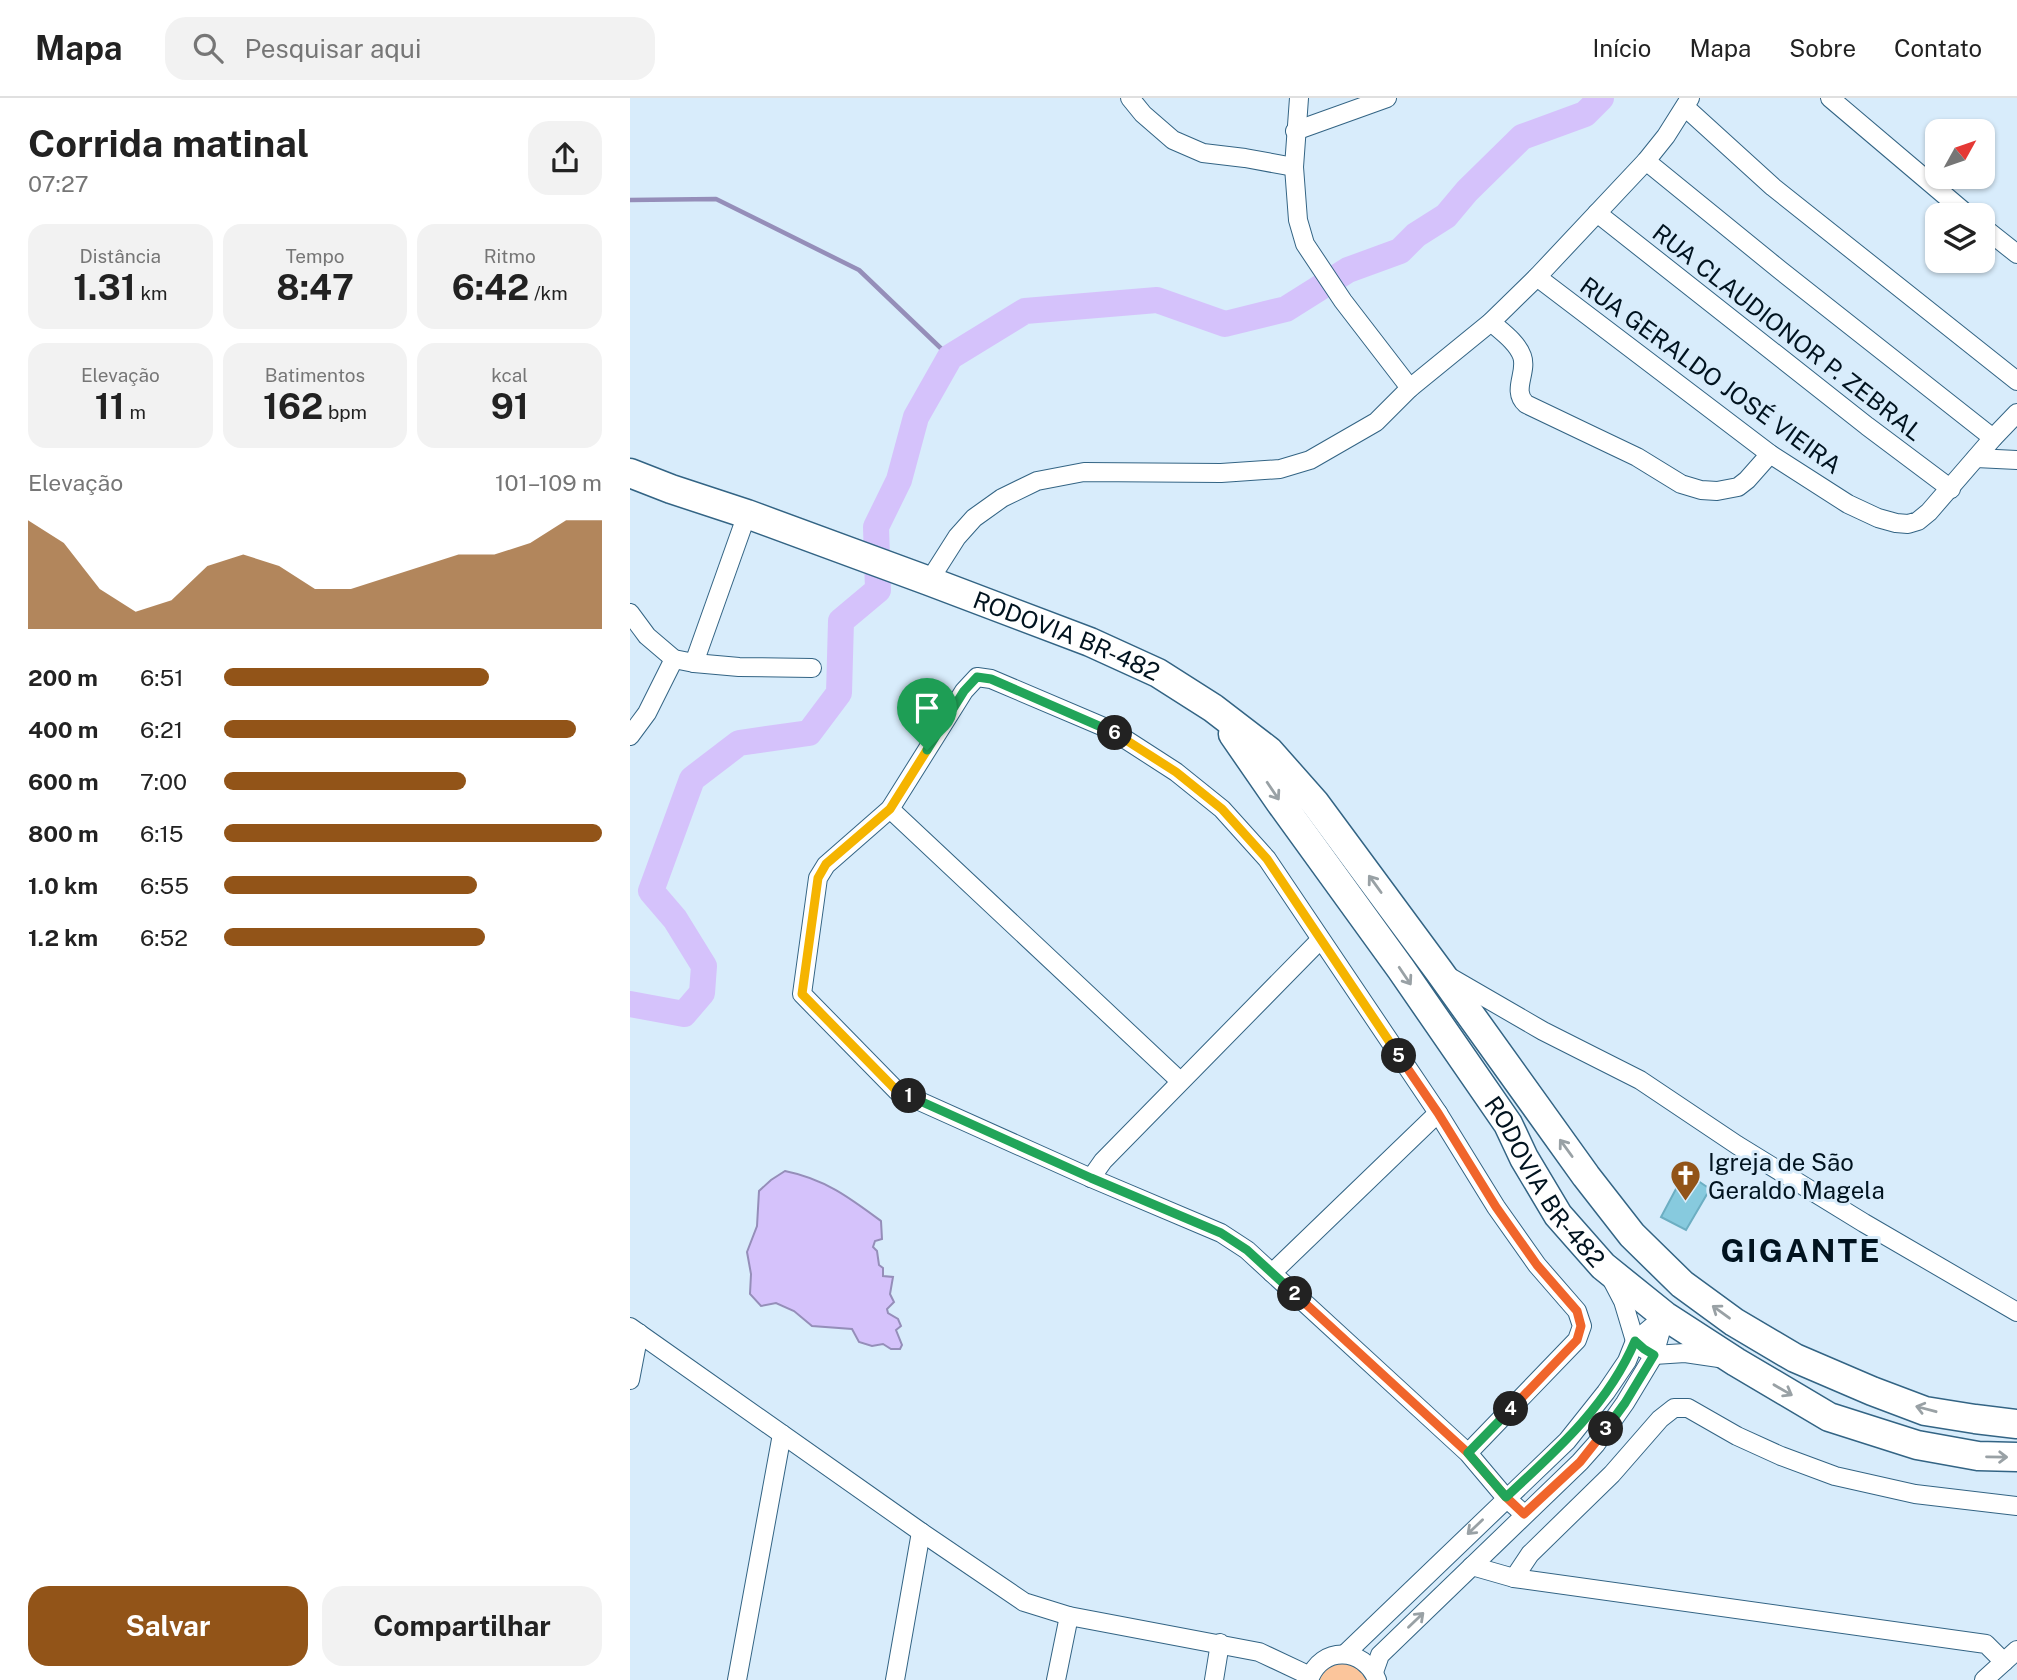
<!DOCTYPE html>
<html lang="pt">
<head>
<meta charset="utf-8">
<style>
  :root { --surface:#fff; --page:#f2f2f2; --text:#222; --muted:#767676; --line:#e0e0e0; --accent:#925418 }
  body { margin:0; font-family:"Public Sans",sans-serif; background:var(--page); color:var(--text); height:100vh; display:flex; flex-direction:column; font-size:26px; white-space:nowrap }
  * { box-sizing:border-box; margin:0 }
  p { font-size:23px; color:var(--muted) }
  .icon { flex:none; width:38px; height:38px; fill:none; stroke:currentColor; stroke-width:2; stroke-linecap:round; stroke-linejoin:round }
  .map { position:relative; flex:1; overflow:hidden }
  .details { display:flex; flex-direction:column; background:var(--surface); width:630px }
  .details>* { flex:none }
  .needle { width:46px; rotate:50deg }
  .buttons { position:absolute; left:1295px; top:21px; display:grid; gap:14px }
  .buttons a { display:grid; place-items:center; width:70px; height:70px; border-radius:14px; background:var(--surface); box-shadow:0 2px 5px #0004; font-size:35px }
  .pin { position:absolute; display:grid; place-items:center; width:60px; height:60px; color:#fff; margin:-72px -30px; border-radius:50% 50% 50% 0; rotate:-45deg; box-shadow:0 0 7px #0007 }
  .pin .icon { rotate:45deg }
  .km { position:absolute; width:35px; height:35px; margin:-18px; border-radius:50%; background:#222; color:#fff; font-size:19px; line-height:35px; text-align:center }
  .round { display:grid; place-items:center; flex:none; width:74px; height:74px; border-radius:21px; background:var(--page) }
  .summary { display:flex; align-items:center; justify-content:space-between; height:119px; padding:0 28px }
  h1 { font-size:38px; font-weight:700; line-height:52px }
  .stats { display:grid; grid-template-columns:repeat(3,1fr); gap:10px; height:119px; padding:7px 28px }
  .stats div { display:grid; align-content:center; border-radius:18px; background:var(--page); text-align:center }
  .stats b { font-size:35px; font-weight:700 }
  .stats small { font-size:19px; font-weight:400 }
  .stats p { font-size:19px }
  .chart { height:196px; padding:14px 28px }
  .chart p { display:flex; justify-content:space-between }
  .chart svg { width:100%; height:126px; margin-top:7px; fill:var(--accent); opacity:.7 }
  .cta { display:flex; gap:14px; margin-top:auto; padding:14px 28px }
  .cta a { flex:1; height:80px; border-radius:21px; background:var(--accent); color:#fff; font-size:28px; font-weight:700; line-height:80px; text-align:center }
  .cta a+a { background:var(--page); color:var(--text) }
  ul { padding:0 28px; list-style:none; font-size:23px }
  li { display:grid; grid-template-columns:112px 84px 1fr; align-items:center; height:52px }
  li i { height:18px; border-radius:9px; background:var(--accent) }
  header { display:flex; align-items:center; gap:42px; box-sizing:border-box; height:98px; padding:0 35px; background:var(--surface); border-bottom:2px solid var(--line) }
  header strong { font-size:33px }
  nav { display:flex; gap:38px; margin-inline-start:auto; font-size:24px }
  .search { width:490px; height:63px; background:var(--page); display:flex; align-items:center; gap:18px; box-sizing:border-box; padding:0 24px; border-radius:21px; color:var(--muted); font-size:26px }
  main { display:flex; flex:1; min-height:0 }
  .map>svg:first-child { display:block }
  .green { fill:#fbc59b }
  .water { fill:#d5c2fb; stroke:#958eb9; stroke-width:2 }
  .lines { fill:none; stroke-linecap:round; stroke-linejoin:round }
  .stream { stroke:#958eb9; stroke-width:4.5 }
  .river { stroke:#d5c2fb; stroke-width:26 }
  .building { fill:#87cade; stroke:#6caec2; stroke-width:2 }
  .minor-casing { stroke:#336484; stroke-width:20 }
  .trunk-casing { stroke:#336484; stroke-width:31 }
  .minor { stroke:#fff; stroke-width:18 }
  .trunk { stroke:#fff; stroke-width:28 }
  .oneway { stroke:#99a1a5 }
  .split-1-casing { stroke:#fff; stroke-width:14 }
  .split-2-casing { stroke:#fff; stroke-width:14 }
  .split-3-casing { stroke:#fff; stroke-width:14 }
  .split-4-casing { stroke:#fff; stroke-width:14 }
  .split-5-casing { stroke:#fff; stroke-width:14 }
  .split-6-casing { stroke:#fff; stroke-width:14 }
  .split-7-casing { stroke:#fff; stroke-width:14 }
  .split-1 { stroke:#f5b400; stroke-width:9 }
  .split-2 { stroke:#22a559; stroke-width:9 }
  .split-3 { stroke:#f0652b; stroke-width:9 }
  .split-4 { stroke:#22a559; stroke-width:9 }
  .split-5 { stroke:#f0652b; stroke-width:9 }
  .split-6 { stroke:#f5b400; stroke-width:9 }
  .split-7 { stroke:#22a559; stroke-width:9 }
  .labels { text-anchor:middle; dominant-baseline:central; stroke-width:6; stroke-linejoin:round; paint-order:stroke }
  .street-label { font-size:24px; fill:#01131f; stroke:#d8ecfb }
  .poi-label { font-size:24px; fill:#01131f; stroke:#d8ecfb; text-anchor:start }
  .district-label { font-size:32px; font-weight:bold; letter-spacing:2px; fill:#01131f; stroke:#d8ecfb }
</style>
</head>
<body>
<header>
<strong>Mapa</strong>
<div class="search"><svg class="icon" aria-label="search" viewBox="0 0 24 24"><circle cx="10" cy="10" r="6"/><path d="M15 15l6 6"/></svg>Pesquisar aqui</div>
<nav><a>Início</a><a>Mapa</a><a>Sobre</a><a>Contato</a></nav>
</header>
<main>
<section class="details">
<div class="summary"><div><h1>Corrida matinal</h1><p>07:27</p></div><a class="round"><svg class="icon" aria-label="share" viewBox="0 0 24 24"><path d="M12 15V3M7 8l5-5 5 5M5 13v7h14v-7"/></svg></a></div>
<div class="stats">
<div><p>Distância</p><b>1.31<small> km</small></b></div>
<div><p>Tempo</p><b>8:47</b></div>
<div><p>Ritmo</p><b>6:42<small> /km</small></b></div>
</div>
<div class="stats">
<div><p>Elevação</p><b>11<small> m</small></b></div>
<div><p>Batimentos</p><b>162<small> bpm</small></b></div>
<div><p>kcal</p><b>91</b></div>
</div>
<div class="chart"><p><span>Elevação</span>101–109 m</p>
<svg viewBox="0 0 160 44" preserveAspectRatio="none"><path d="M0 44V6L10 14L20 30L30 38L40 34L50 22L60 18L70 22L80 30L90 30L100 26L110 22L120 18L130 18L140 14L150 6L160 6V44z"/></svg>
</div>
<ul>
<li><b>200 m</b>6:51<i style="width:70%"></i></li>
<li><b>400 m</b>6:21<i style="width:93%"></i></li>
<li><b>600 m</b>7:00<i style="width:64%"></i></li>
<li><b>800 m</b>6:15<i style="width:100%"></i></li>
<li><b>1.0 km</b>6:55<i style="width:67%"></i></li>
<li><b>1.2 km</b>6:52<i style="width:69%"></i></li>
</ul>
<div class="cta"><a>Salvar</a><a>Compartilhar</a></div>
</section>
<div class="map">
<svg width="1387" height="1582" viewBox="0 0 1387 1582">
  <rect width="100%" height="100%" fill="#d8ecfb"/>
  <path class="green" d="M708 1565C722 1565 730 1570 737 1582H688L696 1571Z"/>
  <path class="water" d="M155 1073C195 1081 220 1100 251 1123L252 1141 245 1143 243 1149 247 1153 249 1167 253 1170V1178L263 1179 260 1196 264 1204 257 1211 258 1215 268 1221 271 1228 266 1232 272 1247 270 1251H261L253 1246 242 1248 229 1244 222 1231 182 1228 164 1213 146 1205 131 1208 120 1196 121 1176 117 1154 127 1128 129 1093 141 1082Z"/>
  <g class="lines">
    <polyline class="stream" points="0,102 86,101 229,172 320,259"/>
    <polyline class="river" points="0,906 54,916 72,895 74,868 45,821 21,793 62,681 109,645 179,635 209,595 211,523 248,492 246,429 269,382 286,319 320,259 395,213 527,202 595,226 656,211 718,172 770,153 786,137 816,118 837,93 892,39 955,16 971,0"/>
  </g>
  <polygon class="building" points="1055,1074 1080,1091 1056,1132 1031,1119"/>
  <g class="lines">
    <defs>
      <g id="minor">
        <polyline points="500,0 513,16 543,42 573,55 615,60 664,69"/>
        <polyline points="669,0 664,69 668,122 675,146 713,203 780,290"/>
        <polyline points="1200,0 1338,117"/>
        <polyline points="1055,9 1143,89 1387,283"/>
        <polyline points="665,33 757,0"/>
        <polyline points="1016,63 1150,172 1363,340"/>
        <polyline points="967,115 1237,328 1321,391"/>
        <polyline points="1353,129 1387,156"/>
        <polyline points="907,179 1140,356 1218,406 1248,420 1266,425 1278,426 1288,423 1299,414 1363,340 1387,315"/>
        <path d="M861 224C871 233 887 244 892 258 898 274 881 293 896 306L1007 359 1051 386 1071 392 1087 393 1108 389 1117 382 1140 356"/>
        <polyline points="1346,360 1387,362"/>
        <polyline points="299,483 327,439 344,420 372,400 407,383 454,374 591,375 650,371 680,362 746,324 780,290 861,224 907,179 1016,63 1036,38 1060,0"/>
        <polyline points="0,515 17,538 44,561 64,565 109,569 182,570"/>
        <polyline points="64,565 117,416"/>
        <polyline points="0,638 17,615 44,561"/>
        <polyline points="260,711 550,983"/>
        <polyline points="818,878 913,933 1010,982 1107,1047 1234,1125 1387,1214"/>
        <polyline points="461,1080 473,1063 690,842"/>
        <polyline points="642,1175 808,1015"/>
        <polyline points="981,1180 993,1203 1005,1243 1014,1251 1024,1257 1055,1255 1089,1260"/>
        <polyline points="0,1229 291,1434 394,1504 439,1518 629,1554 680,1578"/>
        <polyline points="0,1282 9,1235"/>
        <polyline points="838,1355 947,1242 952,1228 947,1213 907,1167 866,1109 808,1015 637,761 592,711 546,674 481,632 361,581 347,579 334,593 260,711 196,767 188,780 172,896 267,993 461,1080 591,1135 617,1152 838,1355 876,1400 894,1416"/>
        <polyline points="842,1468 884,1480 1356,1546 1374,1564"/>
        <polyline points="884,1480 900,1456 982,1376 1030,1321 1044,1310 1058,1310 1107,1338 1151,1358 1205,1378 1285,1396 1387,1408"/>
        <polyline points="715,1556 937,1343 976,1294 997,1263 1005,1243 1035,1218"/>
        <polyline points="744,1574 750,1557 950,1364 966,1346 995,1305 1024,1257 1035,1218"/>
        <polyline points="107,1582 152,1336"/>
        <polyline points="265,1582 291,1434"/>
        <polyline points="426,1582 439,1518"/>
        <polyline points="584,1582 590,1545"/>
        <path d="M679 1582C691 1547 734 1549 747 1582"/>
        <polyline points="1354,1582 1387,1552"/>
      </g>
      <g id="trunk">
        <path id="s1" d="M0 375 41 391 117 416 299 483 460 544 528 575 583 610 639 653 685 705 809 873 956 1078 1002 1137 1052 1186 1104 1224 1165 1260 1242 1293 1295 1313 1345 1321 1387 1326"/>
        <path id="s2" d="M603 636 650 704 771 871 878 1026 894 1060 928 1117 973 1168 1035 1218 1106 1264 1199 1319 1287 1347 1348 1358 1387 1359"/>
      </g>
    </defs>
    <use href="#minor" class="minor-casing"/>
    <use href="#trunk" class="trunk-casing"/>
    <use href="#minor" class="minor"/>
    <use href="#trunk" class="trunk"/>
  </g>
  <defs><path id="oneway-shaft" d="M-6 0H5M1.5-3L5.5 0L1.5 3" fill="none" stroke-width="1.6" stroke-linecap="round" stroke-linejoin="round" transform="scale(1.75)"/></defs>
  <g class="oneway">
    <use href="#oneway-shaft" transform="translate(643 693) rotate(56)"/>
    <use href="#oneway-shaft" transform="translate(745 786) rotate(-126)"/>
    <use href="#oneway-shaft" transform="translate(775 878) rotate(56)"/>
    <use href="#oneway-shaft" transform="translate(936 1050) rotate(-126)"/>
    <use href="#oneway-shaft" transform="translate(1091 1214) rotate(-144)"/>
    <use href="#oneway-shaft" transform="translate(1153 1292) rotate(30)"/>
    <use href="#oneway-shaft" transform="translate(1296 1311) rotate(-165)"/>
    <use href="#oneway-shaft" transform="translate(1367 1359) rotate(1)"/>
    <use href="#oneway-shaft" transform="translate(845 1429) rotate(136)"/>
    <use href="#oneway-shaft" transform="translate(786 1522) rotate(-44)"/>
  </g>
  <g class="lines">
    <defs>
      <polyline id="split-1" points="279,998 267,993 172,896 188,780 196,766 260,711 297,652"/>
      <polyline id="split-2" points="279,998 461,1080 591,1135 617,1152 665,1196"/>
      <polyline id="split-3" points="665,1196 838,1355 876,1399 894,1416 950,1364 976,1331"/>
      <path id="split-4" d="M881 1311 838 1355 876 1399C926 1353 978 1307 1005 1243L1014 1251 1024 1257 995 1305 976 1331"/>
      <polyline id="split-5" points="769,958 808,1015 866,1109 907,1167 947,1213 951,1228 947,1242 881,1311"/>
      <polyline id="split-6" points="485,635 546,674 592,711 637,761 769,958"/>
      <polyline id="split-7" points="297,652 334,593 347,579 361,581 485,635"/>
    </defs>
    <use href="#split-1" class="split-1-casing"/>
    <use href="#split-2" class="split-2-casing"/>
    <use href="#split-3" class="split-3-casing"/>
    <use href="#split-4" class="split-4-casing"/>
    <use href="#split-5" class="split-5-casing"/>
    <use href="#split-6" class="split-6-casing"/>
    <use href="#split-7" class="split-7-casing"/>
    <use href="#split-1" class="split-1"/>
    <use href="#split-2" class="split-2"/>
    <use href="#split-3" class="split-3"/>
    <use href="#split-4" class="split-4"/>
    <use href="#split-5" class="split-5"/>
    <use href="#split-6" class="split-6"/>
    <use href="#split-7" class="split-7"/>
  </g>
  <defs>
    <symbol id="church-pin" viewBox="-11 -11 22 30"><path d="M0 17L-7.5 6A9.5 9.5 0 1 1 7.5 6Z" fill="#925418" stroke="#d8ecfb"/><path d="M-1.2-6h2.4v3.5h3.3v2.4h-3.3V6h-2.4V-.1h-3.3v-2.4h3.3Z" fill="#fff"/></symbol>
  </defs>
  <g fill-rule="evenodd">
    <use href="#church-pin" x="1038" y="1060" width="35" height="47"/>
  </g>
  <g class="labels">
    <g class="street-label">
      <text transform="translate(1158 234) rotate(38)">RUA CLAUDIONOR P. ZEBRAL</text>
      <text transform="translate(1081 277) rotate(36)">RUA GERALDO JOSÉ VIEIRA</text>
      <text stroke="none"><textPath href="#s1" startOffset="466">RODOVIA BR-482</textPath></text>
      <text stroke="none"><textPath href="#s2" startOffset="546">RODOVIA BR-482</textPath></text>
    </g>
    <g class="poi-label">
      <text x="1078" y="1064">Igreja de São<tspan x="1078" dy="28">Geraldo Magela</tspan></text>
    </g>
    <g class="district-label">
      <text x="1171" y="1152">GIGANTE</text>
    </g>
  </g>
</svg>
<div class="buttons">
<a><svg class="needle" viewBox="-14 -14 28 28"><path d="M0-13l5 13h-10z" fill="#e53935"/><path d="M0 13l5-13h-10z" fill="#767676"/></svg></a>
<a><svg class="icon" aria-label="layers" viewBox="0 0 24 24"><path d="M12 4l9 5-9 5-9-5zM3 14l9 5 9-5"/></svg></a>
</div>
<div class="pin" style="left:297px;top:652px;background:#1e9e55"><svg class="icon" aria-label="arrive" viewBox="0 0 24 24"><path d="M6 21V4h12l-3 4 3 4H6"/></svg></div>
<b class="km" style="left:279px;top:998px">1</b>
<b class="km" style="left:665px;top:1196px">2</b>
<b class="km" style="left:976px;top:1331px">3</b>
<b class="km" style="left:881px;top:1311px">4</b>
<b class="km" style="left:769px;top:958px">5</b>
<b class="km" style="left:485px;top:635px">6</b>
</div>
</main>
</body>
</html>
